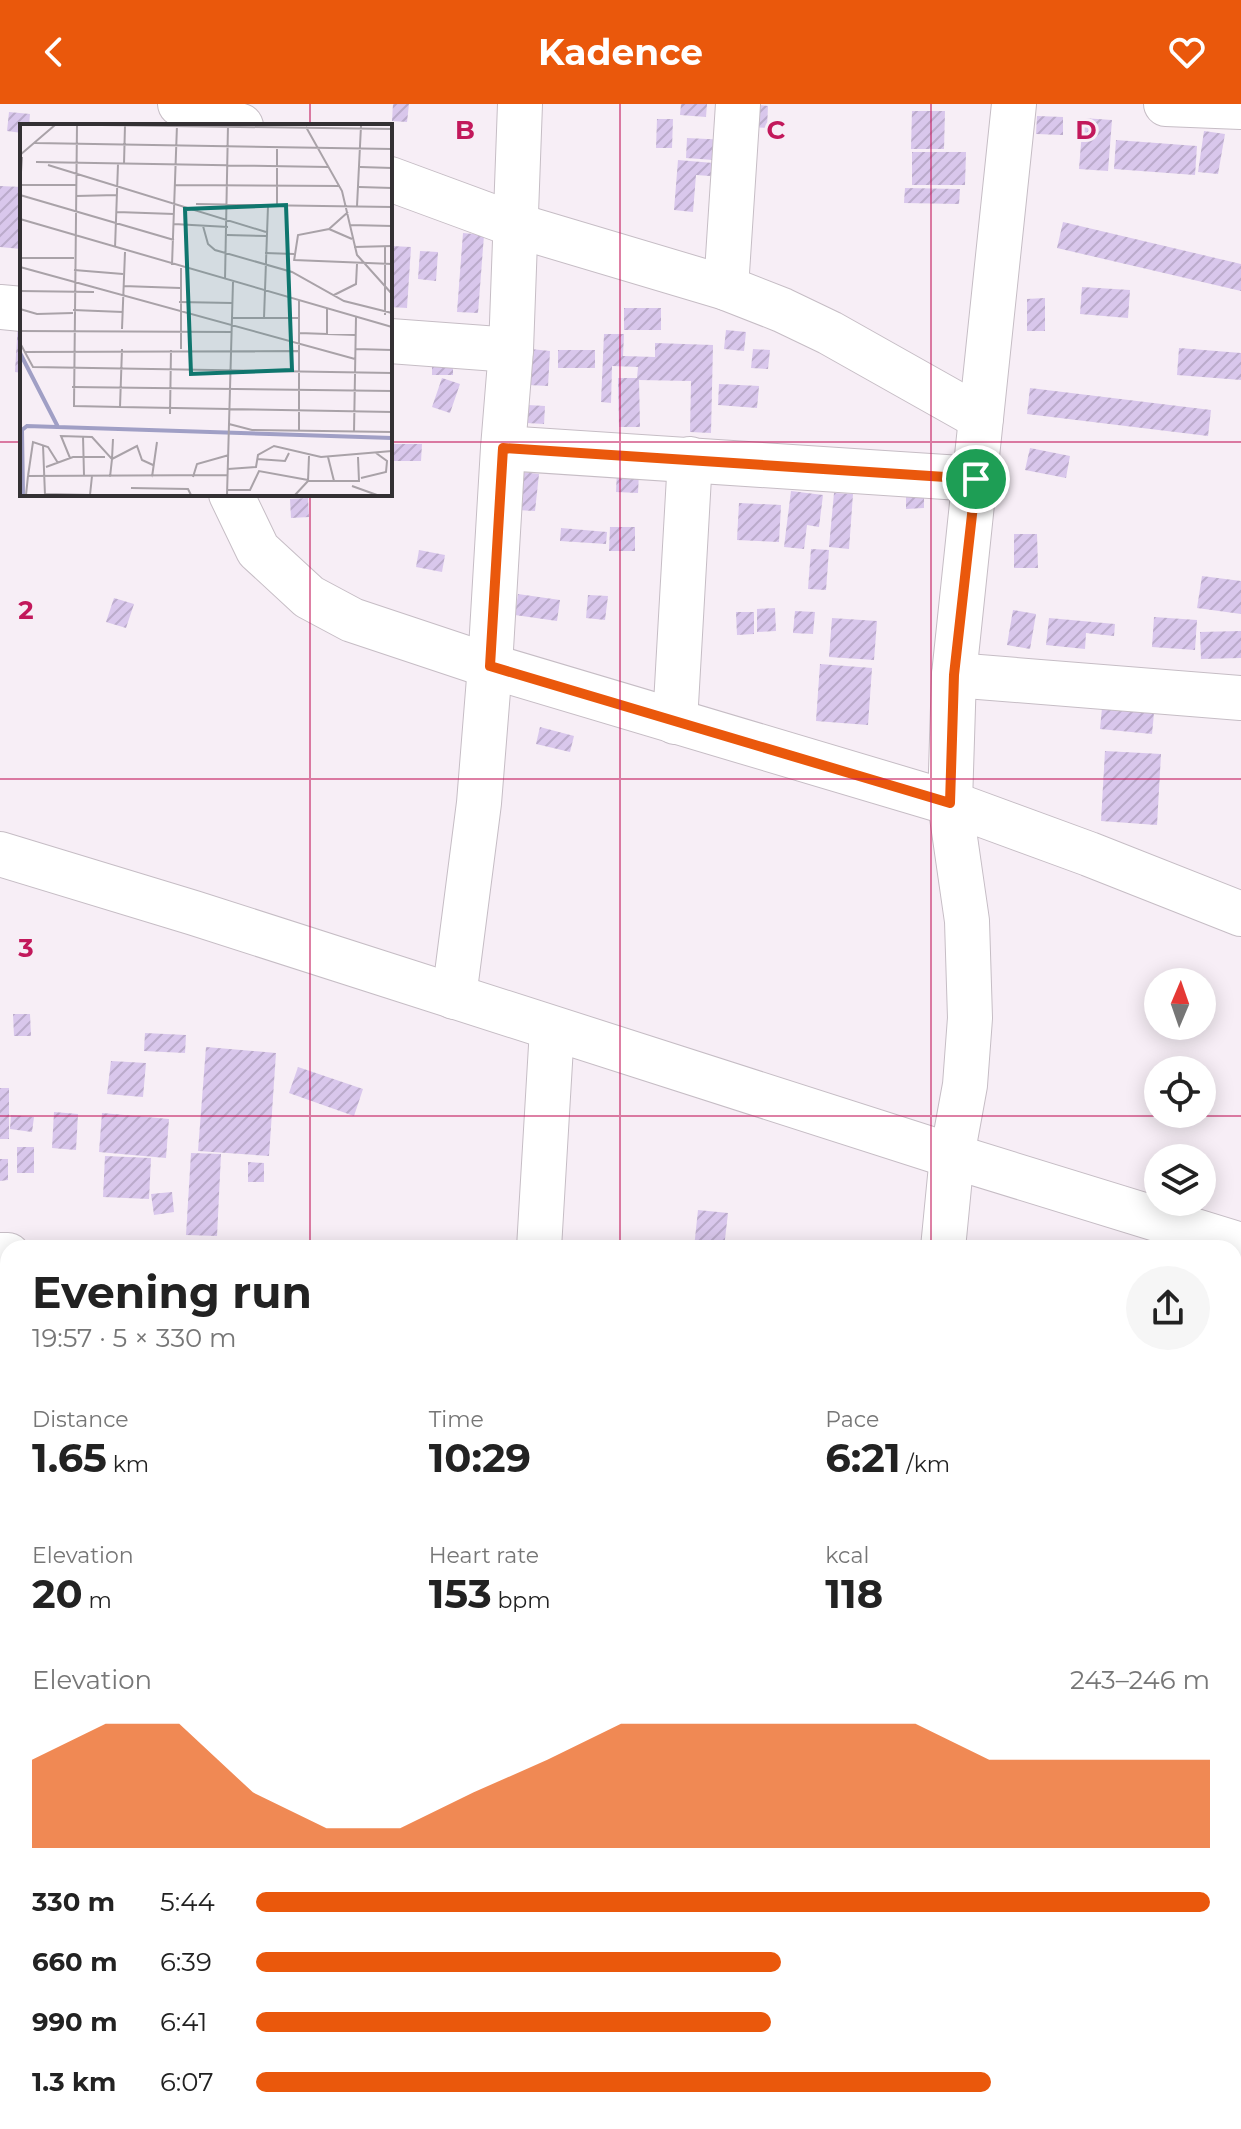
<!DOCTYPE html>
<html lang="en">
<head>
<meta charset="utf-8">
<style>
  :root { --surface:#fff; --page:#f6f6f6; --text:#222; --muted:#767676; --accent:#ea580c }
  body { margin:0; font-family:Montserrat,sans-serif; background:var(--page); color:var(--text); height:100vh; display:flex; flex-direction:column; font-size:30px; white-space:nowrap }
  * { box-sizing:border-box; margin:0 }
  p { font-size:26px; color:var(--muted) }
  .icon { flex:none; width:44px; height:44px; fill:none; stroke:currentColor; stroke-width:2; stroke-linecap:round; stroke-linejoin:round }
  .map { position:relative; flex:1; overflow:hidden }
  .side { position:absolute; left:0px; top:1136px; width:1242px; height:890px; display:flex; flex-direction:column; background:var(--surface); border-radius:24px 24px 0 0; box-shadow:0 4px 20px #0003 }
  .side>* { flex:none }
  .needle { width:52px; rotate:2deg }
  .tools { position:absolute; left:1144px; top:864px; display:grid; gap:16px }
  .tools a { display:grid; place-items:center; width:72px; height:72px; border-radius:50%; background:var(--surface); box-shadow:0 4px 20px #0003; font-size:40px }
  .pin { position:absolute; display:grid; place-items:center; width:68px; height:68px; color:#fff; margin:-34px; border:4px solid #fff; border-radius:50%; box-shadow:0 2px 8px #0007 }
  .round { display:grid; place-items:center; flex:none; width:84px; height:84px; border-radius:42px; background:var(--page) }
  .headline { display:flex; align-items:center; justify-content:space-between; height:136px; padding:0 32px }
  h1 { font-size:44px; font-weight:700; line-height:60px }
  .stats { display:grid; grid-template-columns:repeat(3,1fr); gap:12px; height:136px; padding:8px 32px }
  .stats div { display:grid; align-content:center }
  .stats b { font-size:40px; font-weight:700 }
  .stats small { font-size:22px; font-weight:400 }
  .stats p { font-size:22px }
  .chart { height:224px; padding:16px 32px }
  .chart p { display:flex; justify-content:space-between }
  .chart svg { width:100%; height:144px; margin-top:8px; fill:var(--accent); opacity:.7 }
  ul { padding:0 32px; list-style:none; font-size:26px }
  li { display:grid; grid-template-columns:128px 96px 1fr; align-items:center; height:60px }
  li i { height:20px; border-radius:10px; background:var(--accent) }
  header { display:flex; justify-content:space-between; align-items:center; height:104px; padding:0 32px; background:var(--accent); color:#fff; font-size:36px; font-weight:700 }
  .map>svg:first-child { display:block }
  .building { fill:url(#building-hatch) }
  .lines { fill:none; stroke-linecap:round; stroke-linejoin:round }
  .minor-casing { stroke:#c6bdc5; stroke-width:46 }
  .highway-casing { stroke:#c6bdc5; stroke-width:46 }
  .minor { stroke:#fff; stroke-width:44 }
  .highway { stroke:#fff; stroke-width:44 }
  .route-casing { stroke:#fff; stroke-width:16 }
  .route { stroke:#ea580c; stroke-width:10 }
  .grid { fill:none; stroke:#c2185b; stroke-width:2; stroke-opacity:0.55 }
  .inset-river { fill:none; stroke:#a09fc5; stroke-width:4 }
  .inset-road { fill:none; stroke:#a9a2a8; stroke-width:2 }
  .view { fill:#0f766e; fill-opacity:0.15; stroke:#0f766e; stroke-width:4 }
  .inset-edge { fill:none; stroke:#333033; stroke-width:4 }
  .grid-label { font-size:26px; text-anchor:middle; font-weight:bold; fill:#c2185b; stroke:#f7eef6; stroke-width:6; stroke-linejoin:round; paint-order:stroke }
</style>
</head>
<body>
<header><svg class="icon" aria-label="back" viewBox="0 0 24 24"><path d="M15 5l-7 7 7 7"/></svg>Kadence<svg class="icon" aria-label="heart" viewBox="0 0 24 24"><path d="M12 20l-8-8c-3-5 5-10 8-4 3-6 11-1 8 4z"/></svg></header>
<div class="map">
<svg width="1241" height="2025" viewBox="0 0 1241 2025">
  <defs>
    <pattern id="building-hatch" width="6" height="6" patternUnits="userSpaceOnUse" patternTransform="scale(2)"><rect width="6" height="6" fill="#d9c7ec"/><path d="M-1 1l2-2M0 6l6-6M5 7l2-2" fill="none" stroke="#bbabcb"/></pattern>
  </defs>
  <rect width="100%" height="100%" fill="#f7eef6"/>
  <g class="building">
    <polygon points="393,0 409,0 407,18 392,17"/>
    <polygon points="681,0 707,0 706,13 680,11"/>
    <polygon points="749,0 768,2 767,24 748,23"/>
    <polygon points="912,7 945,7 944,45 911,45"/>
    <polygon points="9,8 30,10 29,22 22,22 22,29 7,27"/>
    <polygon points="1037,12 1063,13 1063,31 1036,30"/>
    <polygon points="1083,14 1112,16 1108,67 1079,65"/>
    <polygon points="657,15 673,15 672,44 656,44"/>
    <polygon points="1204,27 1225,30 1218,70 1198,68"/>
    <polygon points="687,34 728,36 727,57 686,54"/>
    <polygon points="1116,36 1197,42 1195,71 1114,65"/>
    <polygon points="912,48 966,48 965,81 912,81"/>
    <polygon points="678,56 725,60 724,73 696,71 693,108 674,106"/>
    <polygon points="0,82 22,83 21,145 0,143"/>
    <polygon points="905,84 960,85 959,100 904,99"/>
    <polygon points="1063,118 1241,160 1241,187 1057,144"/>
    <polygon points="463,129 484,131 478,209 457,208"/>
    <polygon points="392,142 411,143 407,204 390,203"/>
    <polygon points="420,147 438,148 436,177 418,175"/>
    <polygon points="1082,183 1130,186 1128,214 1080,210"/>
    <polygon points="1045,194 1045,227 1027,227 1027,195"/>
    <rect x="624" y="204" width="37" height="22"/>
    <polygon points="18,218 22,219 22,269 15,268"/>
    <polygon points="726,226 746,228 744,247 724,245"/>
    <polygon points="604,230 624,230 623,252 655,253 655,239 713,241 711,329 690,328 691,277 639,276 640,323 619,323 618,274 637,274 638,263 612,262 611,299 601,298"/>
    <polygon points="1179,244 1241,249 1241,276 1177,271"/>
    <polygon points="531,245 550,247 548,282 528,281"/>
    <polygon points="753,245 770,246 768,265 751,264"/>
    <rect x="558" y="246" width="37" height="18"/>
    <polygon points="453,247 453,271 432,271 432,248"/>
    <polygon points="442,274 460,280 450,309 432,303"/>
    <polygon points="719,280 759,282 757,304 718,301"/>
    <polygon points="1030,284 1211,306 1208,332 1027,310"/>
    <polygon points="528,301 545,302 544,320 527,319"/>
    <polygon points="394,340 422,340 421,357 394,357"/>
    <polygon points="1030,344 1070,352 1066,374 1025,366"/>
    <polygon points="617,367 639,368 638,389 616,388"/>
    <polygon points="521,368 539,370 535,407 517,406"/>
    <polygon points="906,382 924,382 924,404 906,405"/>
    <polygon points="791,387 823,391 819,423 807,421 804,445 784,443"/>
    <polygon points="834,389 853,390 849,445 829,443"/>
    <polygon points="308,394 309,413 291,414 290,395"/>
    <polygon points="739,399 781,401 779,438 737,436"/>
    <polygon points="610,423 635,423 635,447 609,447"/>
    <polygon points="561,424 607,428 606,440 560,437"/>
    <polygon points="1014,430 1037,430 1038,464 1014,464"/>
    <polygon points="811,445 829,446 826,486 808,485"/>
    <polygon points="419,446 445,451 442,468 416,463"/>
    <polygon points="1202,472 1241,477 1241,510 1197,504"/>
    <polygon points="518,490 560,496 557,517 515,511"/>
    <polygon points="588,491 608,492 605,516 586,514"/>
    <polygon points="114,494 134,500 126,524 106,518"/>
    <polygon points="775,504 776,527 757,528 757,505"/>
    <polygon points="1013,506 1036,510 1030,545 1007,541"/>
    <polygon points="795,507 815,508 813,530 793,529"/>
    <polygon points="736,508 754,508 754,530 737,531"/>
    <polygon points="1154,513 1197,516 1195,546 1152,543"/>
    <polygon points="832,514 877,517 874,556 829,553"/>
    <polygon points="1049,514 1115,520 1114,532 1086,529 1085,545 1046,541"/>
    <polygon points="1241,527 1241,554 1201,555 1200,528"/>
    <polygon points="820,560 872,564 868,621 816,617"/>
    <polygon points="1102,604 1154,609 1152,630 1100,625"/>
    <polygon points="540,623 574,632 570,648 536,640"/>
    <polygon points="1105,647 1161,650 1157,721 1101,717"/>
    <polygon points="13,910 30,910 31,932 14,932"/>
    <polygon points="145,929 186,931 185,949 144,947"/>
    <polygon points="206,943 276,949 269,1052 198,1047"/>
    <polygon points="111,957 146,959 143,993 107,990"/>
    <polygon points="298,963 363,985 354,1012 289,989"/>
    <rect x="0" y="984" width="9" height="51"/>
    <polygon points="54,1008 78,1010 76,1046 52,1044"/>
    <polygon points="102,1009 169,1015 166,1054 99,1048"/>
    <polygon points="11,1011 34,1013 32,1028 10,1025"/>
    <rect x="17" y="1043" width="17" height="26"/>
    <polygon points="191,1049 221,1050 217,1132 186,1131"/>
    <polygon points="105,1052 151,1054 149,1095 103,1093"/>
    <polygon points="0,1055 8,1055 8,1076 0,1077"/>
    <polygon points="248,1058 264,1059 264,1078 248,1078"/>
    <polygon points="172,1088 174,1108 154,1111 151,1090"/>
    <polygon points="698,1106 728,1109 724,1144 694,1144"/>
    <polygon points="0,1163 4,1163 2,1198 0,1198"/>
    <rect x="1238" y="1300" width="3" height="37"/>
    <polygon points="0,1344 8,1346 8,1369 0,1368"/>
    <polygon points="6,1445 8,1445 8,1479 3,1479"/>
    <polygon points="1234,1554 1241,1555 1241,1592 1234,1592"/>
    <rect x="0" y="1569" width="8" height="34"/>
    <polygon points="2,1688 8,1689 8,1710 0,1709"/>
    <polygon points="1234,1862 1241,1863 1241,1924 1234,1923"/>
    <rect x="0" y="1879" width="8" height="38"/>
  </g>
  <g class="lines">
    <defs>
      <g id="minor">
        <polyline points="180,0 241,22"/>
        <polyline points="1166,0 1241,3"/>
        <polyline points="390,75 515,121 726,184 782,206 830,229 981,314"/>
        <polyline points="726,184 738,0"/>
        <polyline points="0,203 22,205"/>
        <polyline points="390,237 511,246"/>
        <polyline points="503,344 976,375"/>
        <polyline points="231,390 258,446 309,493 352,516 490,562 950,699 1089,750 1241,810"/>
        <polyline points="954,571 1241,594"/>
        <polyline points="675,618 690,355"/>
        <polyline points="454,893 479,699 490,562 503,344 511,246 520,0"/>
        <polyline points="539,1144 552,925"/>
        <polyline points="943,1144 952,1052 965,981 970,914 967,817 950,699 954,571 1014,0"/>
        <polyline points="0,1151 8,1151"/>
        <polyline points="0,1306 8,1308"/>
        <polyline points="1234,1384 1241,1384"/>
        <polyline points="0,1503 8,1504"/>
        <polyline points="1234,1678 1241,1680"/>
        <polyline points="0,1730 8,1731"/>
        <polyline points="1234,1796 1241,1796"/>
        <polyline points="0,1979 8,1980"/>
        <polyline points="838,2018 1006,2025"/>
        <polyline points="498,2025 499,2018"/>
      </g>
      <polyline id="highway" points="0,750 194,809 952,1052 1241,1141"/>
    </defs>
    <use href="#minor" class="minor-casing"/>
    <use href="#highway" class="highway-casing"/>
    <use href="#minor" class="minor"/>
    <use href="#highway" class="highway"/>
  </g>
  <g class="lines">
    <defs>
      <polygon id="route" points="503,344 976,375 954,571 950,699 490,562"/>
    </defs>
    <use href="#route" class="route-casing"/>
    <use href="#route" class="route"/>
  </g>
  <path class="grid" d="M310 0V22M620 0V1144M931 0V1144M0 338H22M390 338H1241M310 390V1144M0 675H1241M0 1012H1241M0 1350H8M1234 1350H1241M0 1688H8M1234 1688H1241M310 2018V2025M620 2018V2025M931 2018V2025"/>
  <g transform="translate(20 20)">
    <rect width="372" height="372" fill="#f7eef6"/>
    <path class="inset-river" d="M0 229 38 303M3 371 2 306 7 302 372 314"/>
    <path class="inset-road" d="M57 1 54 282 100 283 102 225M81 1 372 5M286 3 322 67 337 131 372 170M15 19 372 25M257 23V81M0 31 35 1M16 38 308 43M104 40 105 1M28 41 246 108M340 43 372 44M1 61H56M155 61 320 62M0 63 2 33M339 63 372 64M0 71 154 116M56 72 97 71M176 80 372 83M337 82 341 2M97 88 154 90M0 95 372 203M154 100 208 103M330 101 372 102M183 102 188 120 195 126 272 148 324 177 372 189M309 105 332 115M207 111 246 112M334 123 372 122M95 124 98 40M245 129 274 130M0 134H54M274 136 372 140M274 137 278 111 309 105 328 88M152 141 157 1M0 143 335 235M161 144V225M54 146 103 150M205 156 208 1M103 162 160 164M0 167 74 168M314 171 336 160 337 140M159 178 212 179M0 185 17 190 53 189M53 186 103 188M365 191V123M212 194H279M244 194 248 82M102 205 105 128M0 207 212 208M279 209 335 211M307 210V185M0 219 13 243 372 249M335 225 372 226M4 228 278 227M52 263 372 267M100 283 372 288M150 290 151 226M209 300 232 306 372 308M279 307V177M334 308 336 193M63 312 64 351M93 315 92 335 117 322 122 336 133 341M23 321 25 371M308 333 314 357M50 334 41 312 72 313 92 335 90 353M237 335 265 337 269 329M26 343 53 333H85M208 345 236 343 238 331 254 322 301 333 372 327M8 352 13 318 28 323 38 339M132 353 137 318M173 353 177 340 209 331M341 354 366 348 367 337 356 329M288 357H339L338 333M332 362 357 371M111 364 168 365 171 371M207 366H230L239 347 288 356M25 370 70 371 72 352M6 371 8 352 207 351M207 371 213 158M275 371 288 357 289 332"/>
    <path class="view" d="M266 81 272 246 171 250 165 85Z"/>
    <rect width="372" height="372" class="inset-edge"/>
  </g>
  <g class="grid-label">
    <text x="465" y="35">B</text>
    <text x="776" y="35">C</text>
    <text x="1086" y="35">D</text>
    <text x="26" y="515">2</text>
    <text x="26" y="853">3</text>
  </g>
</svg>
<div class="tools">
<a><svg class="needle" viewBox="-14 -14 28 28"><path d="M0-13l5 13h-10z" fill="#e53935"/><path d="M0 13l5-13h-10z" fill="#767676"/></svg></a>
<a><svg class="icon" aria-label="locate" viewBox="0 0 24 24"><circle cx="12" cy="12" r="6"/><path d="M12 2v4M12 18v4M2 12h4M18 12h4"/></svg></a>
<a><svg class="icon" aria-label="layers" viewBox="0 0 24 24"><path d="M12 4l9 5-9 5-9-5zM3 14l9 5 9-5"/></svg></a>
</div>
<div class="pin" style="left:976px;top:375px;background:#1e9e55"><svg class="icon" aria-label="arrive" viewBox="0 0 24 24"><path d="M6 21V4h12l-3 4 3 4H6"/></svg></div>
<section class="side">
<div class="headline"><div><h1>Evening run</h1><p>19:57 · 5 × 330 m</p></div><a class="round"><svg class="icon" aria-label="share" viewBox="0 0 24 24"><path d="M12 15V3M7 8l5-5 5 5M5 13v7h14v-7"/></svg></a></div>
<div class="stats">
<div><p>Distance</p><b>1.65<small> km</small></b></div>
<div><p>Time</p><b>10:29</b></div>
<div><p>Pace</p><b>6:21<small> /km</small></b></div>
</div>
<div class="stats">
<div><p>Elevation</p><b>20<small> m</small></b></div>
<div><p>Heart rate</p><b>153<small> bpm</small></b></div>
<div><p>kcal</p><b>118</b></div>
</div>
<div class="chart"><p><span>Elevation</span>243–246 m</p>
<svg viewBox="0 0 160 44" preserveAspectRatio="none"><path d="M0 44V17L10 6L20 6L30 27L40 38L50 38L60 27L70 17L80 6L90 6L100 6L110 6L120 6L130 17L140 17L150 17L160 17V44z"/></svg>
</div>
<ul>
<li><b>330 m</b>5:44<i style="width:100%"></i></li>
<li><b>660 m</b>6:39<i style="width:55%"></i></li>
<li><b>990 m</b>6:41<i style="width:54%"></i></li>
<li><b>1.3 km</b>6:07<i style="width:77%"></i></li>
</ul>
</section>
</div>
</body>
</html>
